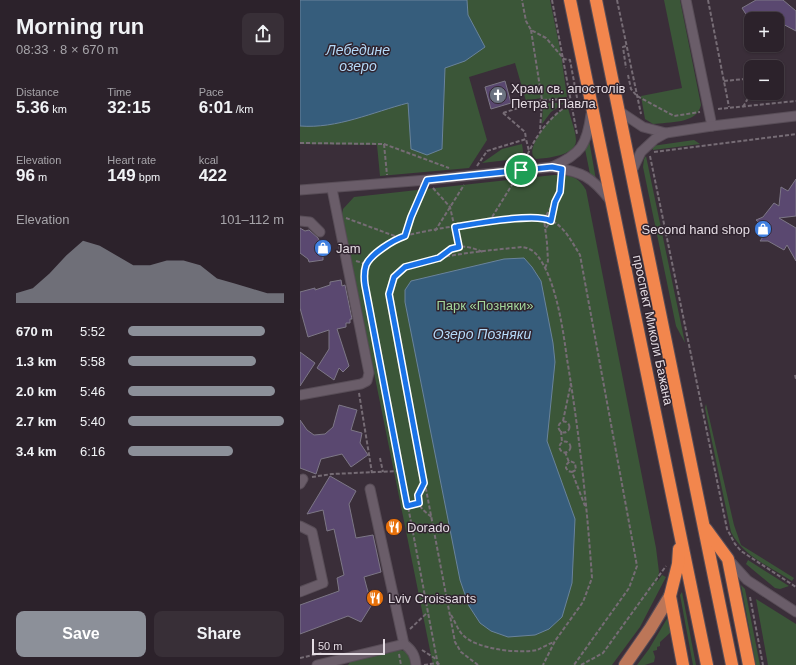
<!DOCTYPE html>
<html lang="en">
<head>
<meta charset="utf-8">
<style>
  :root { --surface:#2c222b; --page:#382f37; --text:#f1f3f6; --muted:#a6a4a9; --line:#483f47; --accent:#8c9099 }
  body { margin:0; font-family:Arial,sans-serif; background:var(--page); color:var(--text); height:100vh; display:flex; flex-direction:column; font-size:15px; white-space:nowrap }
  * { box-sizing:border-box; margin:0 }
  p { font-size:13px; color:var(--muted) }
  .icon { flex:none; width:22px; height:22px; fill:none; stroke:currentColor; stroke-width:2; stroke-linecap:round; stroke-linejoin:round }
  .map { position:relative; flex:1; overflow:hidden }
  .sheet { display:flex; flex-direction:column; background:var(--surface); width:300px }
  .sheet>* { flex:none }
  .tools { position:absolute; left:444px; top:12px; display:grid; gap:8px }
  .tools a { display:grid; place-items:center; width:40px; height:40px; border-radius:8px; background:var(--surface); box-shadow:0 1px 3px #0004,0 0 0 1px var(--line); font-size:20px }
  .scale { position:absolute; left:12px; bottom:10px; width:73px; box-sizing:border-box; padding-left:4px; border:2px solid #e4dce3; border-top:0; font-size:11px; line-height:14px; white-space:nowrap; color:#e4dce3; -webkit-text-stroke:3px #30242f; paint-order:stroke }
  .pin { position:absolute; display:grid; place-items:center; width:34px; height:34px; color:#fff; margin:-17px; border:2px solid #fff; border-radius:50%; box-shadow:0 1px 4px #0007 }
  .round { display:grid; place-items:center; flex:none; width:42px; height:42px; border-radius:8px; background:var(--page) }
  .overview { display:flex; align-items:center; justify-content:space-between; height:68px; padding:0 16px }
  h1 { font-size:22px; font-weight:700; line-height:30px }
  .stats { display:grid; grid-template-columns:repeat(3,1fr); gap:6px; height:68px; padding:4px 16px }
  .stats div { display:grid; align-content:center }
  .stats b { font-size:17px; font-weight:700 }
  .stats small { font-size:11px; font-weight:400 }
  .stats p { font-size:11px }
  .chart { height:112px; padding:8px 16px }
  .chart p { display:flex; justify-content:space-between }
  .chart svg { width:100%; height:72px; margin-top:4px; fill:var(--accent); opacity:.7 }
  .button { display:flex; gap:8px; margin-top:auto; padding:8px 16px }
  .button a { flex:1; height:46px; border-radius:8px; background:var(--accent); color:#fff; font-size:16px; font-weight:700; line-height:46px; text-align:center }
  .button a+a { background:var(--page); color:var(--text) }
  ul { padding:0 16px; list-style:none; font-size:13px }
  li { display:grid; grid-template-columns:64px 48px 1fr; align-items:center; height:30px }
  li i { height:10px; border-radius:5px; background:var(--accent) }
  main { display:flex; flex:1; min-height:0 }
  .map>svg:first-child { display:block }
  .green { fill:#3b5638 }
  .water { fill:#365d7c; stroke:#6a839b }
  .building { fill:#5a4870; stroke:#7d7786 }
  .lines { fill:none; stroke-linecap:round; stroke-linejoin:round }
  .minor-casing { stroke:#584d57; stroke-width:11 }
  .major-casing { stroke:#584d57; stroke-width:14 }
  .highway-casing { stroke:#584d57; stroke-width:14 }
  .path { stroke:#766c75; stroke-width:2; stroke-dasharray:4 2; stroke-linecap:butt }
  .minor { stroke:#6a5d69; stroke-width:9 }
  .major { stroke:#bc7658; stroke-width:12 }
  .highway { stroke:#f2864d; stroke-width:12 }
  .route-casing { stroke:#fff; stroke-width:8 }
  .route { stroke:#1a73e8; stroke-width:5 }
  .labels { text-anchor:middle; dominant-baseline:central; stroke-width:3; stroke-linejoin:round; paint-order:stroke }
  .poi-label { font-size:13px; fill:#e4dce3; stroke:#30242f; text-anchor:start }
  .park-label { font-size:13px; fill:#a2d69b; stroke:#30242f }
  .street-label { font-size:13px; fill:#e4dce3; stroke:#30242f }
  .water-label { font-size:14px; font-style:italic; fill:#b5daf9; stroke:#30242f }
</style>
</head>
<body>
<main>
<section class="sheet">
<div class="overview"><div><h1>Morning run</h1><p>08:33 · 8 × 670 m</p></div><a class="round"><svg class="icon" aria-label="share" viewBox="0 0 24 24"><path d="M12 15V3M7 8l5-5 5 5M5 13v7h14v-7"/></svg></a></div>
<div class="stats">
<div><p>Distance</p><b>5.36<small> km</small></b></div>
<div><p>Time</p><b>32:15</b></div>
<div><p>Pace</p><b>6:01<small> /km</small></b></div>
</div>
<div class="stats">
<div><p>Elevation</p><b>96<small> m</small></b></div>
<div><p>Heart rate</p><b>149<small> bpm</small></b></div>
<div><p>kcal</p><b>422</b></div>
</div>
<div class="chart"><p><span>Elevation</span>101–112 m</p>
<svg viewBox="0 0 160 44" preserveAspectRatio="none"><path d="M0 44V38L10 35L20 26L30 15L40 6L50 9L60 15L70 21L80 21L90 18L100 18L110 21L120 29L130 32L140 35L150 38L160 38V44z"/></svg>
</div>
<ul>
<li><b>670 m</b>5:52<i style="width:88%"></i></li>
<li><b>1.3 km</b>5:58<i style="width:82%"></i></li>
<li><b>2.0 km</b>5:46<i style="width:94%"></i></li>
<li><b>2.7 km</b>5:40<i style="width:100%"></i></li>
<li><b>3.4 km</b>6:16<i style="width:67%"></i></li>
</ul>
<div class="button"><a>Save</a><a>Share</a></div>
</section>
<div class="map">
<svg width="496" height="665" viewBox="0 0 496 665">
  <rect width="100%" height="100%" fill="#3a2e39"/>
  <g class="green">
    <polygon points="0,0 250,0 261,54 267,97 242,100 241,98 226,101 215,63 169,77 187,140 169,168 80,176 77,145 0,144"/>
    <path d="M364 0H380L401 105C397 124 369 122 353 124L345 119 341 96 382 88Z"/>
    <polygon points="243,103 264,103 251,112 242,124"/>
    <path d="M268 108C270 117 276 131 276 141 275 156 247 158 236 159 223 151 248 121 256 114 259 111 264 109 268 108Z"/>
    <polygon points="289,140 296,180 290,174 285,149"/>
    <polygon points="394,140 400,144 353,150 352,146"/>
    <polygon points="222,144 224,158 182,163 202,149"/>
    <polygon points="346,156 385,343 376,326 343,167 344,159"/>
    <path d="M254 175C270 175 278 176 286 190L356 548 359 572 357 582 362 575 366 577 340 627 312 665H133L42 214 43 209 54 197Z"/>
    <path d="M406 404 434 525 441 545 494 578 492 581C470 567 443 556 431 532L405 408Z"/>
    <polygon points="448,560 489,586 480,589 475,588 446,564"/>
    <polygon points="441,585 445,589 460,665 456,665"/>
    <polygon points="382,592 396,665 393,665 380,595"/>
    <polygon points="456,599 496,624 496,665 468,665"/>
    <polygon points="368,617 371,632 360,642 360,646 357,647 357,650 353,651 355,657 354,662 345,665 337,665 349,649"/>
    <polygon points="98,649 107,652 112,660 111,665 48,665 50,662"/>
  </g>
  <g class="water">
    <path d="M0 0H167L168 15 185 47 165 61 145 68 142 149 127 155 111 149 108 103C73 112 37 129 0 126Z"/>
    <polygon points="224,258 232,267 241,281 253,343 255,362 247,441 275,519 272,583 262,617 249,629 235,635 208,637 191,631 180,623 169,606 160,580 105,302 105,290 111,281 204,259"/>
  </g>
  <g class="building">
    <polygon points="456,0 483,0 496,11 496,31 477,21 477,19 449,19 442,8"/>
    <polygon points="205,81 211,103 191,109 185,87"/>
    <polygon points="496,179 496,216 479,218 496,228 496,261 487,245 484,250 468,241 460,241 463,237 460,231 460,223 456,220 463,217 474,203 479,206 481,187 488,191"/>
    <polygon points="0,228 5,231 9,230 18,238 23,248 23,260 9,262 8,259 0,253"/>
    <polygon points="41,280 42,286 45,285 52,319 50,319 50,323 46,323 46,327 37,329 49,366 43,372 39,368 34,380 17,368 29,349 29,330 8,337 0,308 0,292 15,288 15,290 30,285 30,282"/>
    <polygon points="0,352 15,363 0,386"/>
    <polygon points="39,405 57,410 51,430 62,433 60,443 68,455 51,467 42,454 21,459 16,474 0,468 0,420 7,430 14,435 25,434 33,427"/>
    <polygon points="30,476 56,491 49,504 56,538 73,535 81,572 64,577 68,592 76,598 61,622 48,616 0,634 0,605 39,591 37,578 44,575 34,529 27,531 23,510 7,514"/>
  </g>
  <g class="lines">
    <defs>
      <g id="minor">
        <polyline points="386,0 412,126"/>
        <polyline points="319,111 343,127 366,133"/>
        <path d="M252 167C281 154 287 145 291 114"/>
        <polyline points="331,173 341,152 355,139 366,133 412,126 496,116"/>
        <path d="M0 190 127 180 252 167C282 172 291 176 310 200"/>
        <polyline points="0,221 10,222 20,232"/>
        <polyline points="0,395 61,384 67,381 69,373 32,189"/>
        <polyline points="0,484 3,479"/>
        <path d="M70 489 104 644C112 650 115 655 116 665"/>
        <polyline points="0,526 12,532 23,583 0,592"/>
        <polyline points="428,559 447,580 496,612"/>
        <polyline points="17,665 104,644"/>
      </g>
      <polyline id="major" points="325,665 350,629 370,596"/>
      <g id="highway">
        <polyline points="270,0 407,665"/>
        <polyline points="296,0 432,665"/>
        <polyline points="406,529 428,559 449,665"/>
        <polyline points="379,549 378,564 370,596 383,665"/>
      </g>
    </defs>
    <use href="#minor" class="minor-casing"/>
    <use href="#major" class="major-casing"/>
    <use href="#highway" class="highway-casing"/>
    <g class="path">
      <polyline points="252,0 277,134"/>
      <polyline points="317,0 341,114"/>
      <polyline points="408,0 429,107"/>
      <polyline points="231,30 242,100 240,131"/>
      <polyline points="326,46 323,47 326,68"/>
      <polyline points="472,67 477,60"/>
      <polyline points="328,75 331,89 337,96 374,116 400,112"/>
      <polyline points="424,81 444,79 451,82"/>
      <polyline points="443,107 451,93"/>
      <polyline points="418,109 496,101"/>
      <polyline points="203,113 242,100 267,99 271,103 278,103 270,60 264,59 246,38 231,30 226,21 222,0"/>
      <polyline points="203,113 225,132 226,139"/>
      <polyline points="0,143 84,144 149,168"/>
      <polyline points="84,144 87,175"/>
      <polyline points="354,152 496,134"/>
      <polyline points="350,156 427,529 435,544 441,551 496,587"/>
      <path d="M225 160C236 135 248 118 271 103"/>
      <polyline points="177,166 187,151 226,139 229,151"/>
      <polyline points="133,188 150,207 159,247"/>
      <polyline points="46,218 100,238"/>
      <polyline points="189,222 215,180"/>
      <polyline points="246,228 251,221 255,204"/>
      <polyline points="135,231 164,185"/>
      <polyline points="105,236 111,217 123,188"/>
      <path d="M140 257C157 244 163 244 183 252"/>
      <polyline points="56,261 66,264"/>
      <polyline points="245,268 248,261 247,243 244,219 260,192 261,178"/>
      <polyline points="495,375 496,379"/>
      <polyline points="59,393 72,473"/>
      <polyline points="263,421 271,383"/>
      <circle cx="264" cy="427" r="5.5"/>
      <polyline points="261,431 262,442"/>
      <circle cx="265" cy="447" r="5.5"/>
      <polyline points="265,452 269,462"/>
      <polyline points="80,458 83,472"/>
      <polyline points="272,472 276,470 275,463 270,461 266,465 266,468 268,471 272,472 285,506"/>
      <polyline points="12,477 32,474 100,471"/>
      <path d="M124 483C115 500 116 506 132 517"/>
      <polyline points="107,505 119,503"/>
      <polyline points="450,597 463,665"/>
      <path d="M151 615C155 621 158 631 164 636 177 649 219 654 237 650 242 648 248 644 254 642"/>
      <polyline points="110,629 128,612"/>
      <polyline points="122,650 136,659"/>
      <polyline points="99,654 101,665"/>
      <polyline points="0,658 22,653"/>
      <polyline points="124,665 137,663 141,665"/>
      <path d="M138 665C122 582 107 498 90 415 83 382 76 349 70 316 68 302 63 288 64 274 66 258 86 244 99 238 118 230 230 213 248 219 263 224 272 242 280 255L337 566 329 588 274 665"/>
      <path d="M178 665 161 652 155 642 89 294C90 288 91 280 95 276 110 256 195 250 222 247 228 248 233 250 237 255 256 279 263 329 267 359 279 431 287 505 292 578L283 602 255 641 243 665"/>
      <polyline points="281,665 303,653 366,566"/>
    </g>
    <use href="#minor" class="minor"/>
    <use href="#major" class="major"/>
    <use href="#highway" class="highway"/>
  </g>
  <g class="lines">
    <defs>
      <path id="route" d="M252 167 262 169 260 192 255 202 251 221C236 212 174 224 155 227L159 247 151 249 139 258 105 267 94 277 89 294 124 483 118 495 119 503 107 506 65 285C64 278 64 271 66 265 71 254 93 240 105 236L111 217 127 180Z"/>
    </defs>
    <use href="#route" class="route-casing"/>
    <use href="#route" class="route"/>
  </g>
  <defs>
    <symbol id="church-disc" viewBox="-11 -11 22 22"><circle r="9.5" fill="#6b7280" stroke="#30242f"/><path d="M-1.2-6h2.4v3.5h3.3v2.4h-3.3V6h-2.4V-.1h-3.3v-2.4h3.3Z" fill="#fff"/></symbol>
    <symbol id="shop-disc" viewBox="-11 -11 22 22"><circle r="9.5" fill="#3f7fe0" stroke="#30242f"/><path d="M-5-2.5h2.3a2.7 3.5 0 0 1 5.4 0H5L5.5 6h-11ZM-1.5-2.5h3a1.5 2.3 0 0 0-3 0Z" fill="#fff"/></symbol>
    <symbol id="restaurant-disc" viewBox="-11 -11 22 22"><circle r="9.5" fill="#e8710a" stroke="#30242f"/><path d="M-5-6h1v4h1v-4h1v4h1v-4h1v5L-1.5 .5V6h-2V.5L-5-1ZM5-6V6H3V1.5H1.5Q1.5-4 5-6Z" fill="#fff"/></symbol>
  </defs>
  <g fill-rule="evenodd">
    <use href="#church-disc" x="188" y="85" width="20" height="20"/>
    <use href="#shop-disc" x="453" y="219" width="20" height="20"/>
    <use href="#shop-disc" x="13" y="238" width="20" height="20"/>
    <use href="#restaurant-disc" x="84" y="517" width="20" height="20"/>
    <use href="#restaurant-disc" x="65" y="588" width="20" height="20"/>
  </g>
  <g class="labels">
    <g class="poi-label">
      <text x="211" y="88">Храм св. апостолів<tspan x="211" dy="15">Петра і Павла</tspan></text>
      <text x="450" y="229" text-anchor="end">Second hand shop</text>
      <text x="36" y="248">Jam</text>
      <text x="107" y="527">Dorado</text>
      <text x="88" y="598">Lviv Croissants</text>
    </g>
    <g class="park-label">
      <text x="185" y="305">Парк «Позняки»</text>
    </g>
    <g class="street-label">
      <text transform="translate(353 330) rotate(78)">проспект Миколи Бажана</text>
    </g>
    <g class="water-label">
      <text x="58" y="50">Лебедине<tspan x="58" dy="16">озеро</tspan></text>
      <text x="182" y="334">Озеро Позняки</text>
    </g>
  </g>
</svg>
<div class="tools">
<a>+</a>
<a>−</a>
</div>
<div class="scale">50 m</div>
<div class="pin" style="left:221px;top:170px;background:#1e9e55"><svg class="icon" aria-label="arrive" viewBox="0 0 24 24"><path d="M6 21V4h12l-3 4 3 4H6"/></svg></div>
</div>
</main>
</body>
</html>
